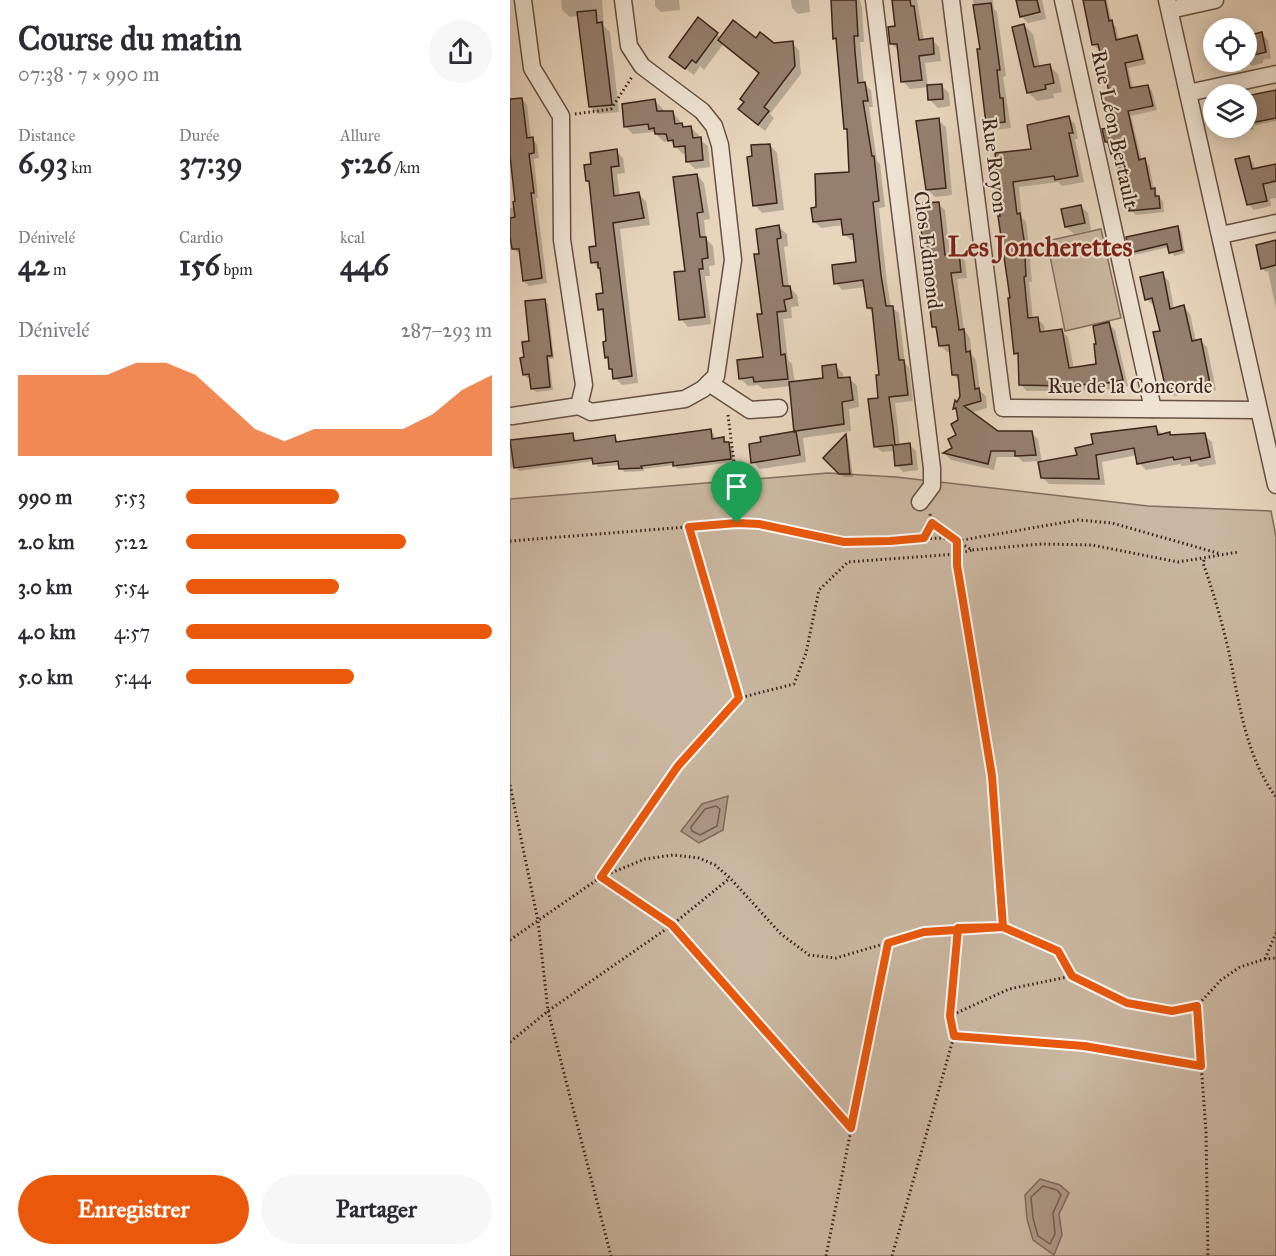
<!DOCTYPE html>
<html lang="fr">
<head>
<meta charset="utf-8">
<style>
  :root { --surface:#fff; --page:#f7f7f7; --text:#2b2b33; --muted:#7c7c81; --accent:#ea580c }
  body { margin:0; font-family:"IM FELL Great Primer",serif; background:var(--page); color:var(--text); height:100vh; display:flex; flex-direction:column; font-size:22px; white-space:nowrap }
  * { box-sizing:border-box; margin:0 }
  p { font-size:20px; color:var(--muted) }
  .icon { flex:none; width:33px; height:33px; fill:none; stroke:currentColor; stroke-width:2; stroke-linecap:round; stroke-linejoin:round }
  .map { position:relative; flex:1; overflow:hidden }
  .sheet { display:flex; flex-direction:column; background:var(--surface); width:510px }
  .sheet>* { flex:none }
  .fabs { position:absolute; left:693px; top:18px; display:grid; gap:12px }
  .fabs a { display:grid; place-items:center; width:54px; height:54px; border-radius:50%; background:var(--surface); box-shadow:0 3px 15px #0003; font-size:30px }
  .pin { position:absolute; display:grid; place-items:center; width:51px; height:51px; color:#fff; margin:-62px -26px; border-radius:50% 50% 50% 0; rotate:-45deg; box-shadow:0 0 6px #0007 }
  .pin .icon { rotate:45deg }
  .round { display:grid; place-items:center; flex:none; width:63px; height:63px; border-radius:32px; background:var(--page) }
  .head { display:flex; align-items:center; justify-content:space-between; height:102px; padding:0 18px }
  h1 { font-size:33px; font-weight:700; line-height:45px }
  .figures { display:grid; grid-template-columns:repeat(3,1fr); gap:9px; height:102px; padding:6px 18px }
  .figures div { display:grid; align-content:center }
  .figures b { font-size:30px; font-weight:700 }
  .figures small { font-size:16px; font-weight:400 }
  .figures p { font-size:16px }
  .chart { height:168px; padding:12px 18px }
  .chart p { display:flex; justify-content:space-between }
  .chart svg { width:100%; height:108px; margin-top:6px; fill:var(--accent); opacity:.7 }
  .primary-button { display:flex; gap:12px; margin-top:auto; padding:12px 18px }
  .primary-button a { flex:1; height:69px; border-radius:36px; background:var(--accent); color:#fff; font-size:24px; font-weight:700; line-height:69px; text-align:center }
  .primary-button a+a { background:var(--page); color:var(--text) }
  ul { padding:0 18px; list-style:none; font-size:20px }
  li { display:grid; grid-template-columns:96px 72px 1fr; align-items:center; height:45px }
  li i { height:15px; border-radius:8px; background:var(--accent) }
  main { display:flex; flex:1; min-height:0 }
  .map>svg:first-child { display:block }
  .green { fill:#cab7a1; stroke:#836d5e; stroke-width:1.5 }
  .water { fill:#ad9886; stroke:#80695b; stroke-width:1.5 }
  .shadow { fill:#0003 }
  .lines { fill:none; stroke-linecap:round; stroke-linejoin:round }
  .shore { stroke:#745e50; stroke-width:1.5 }
  .building { fill:#95806f; stroke:#3c231a; stroke-width:1.5 }
  .minor-casing { stroke:#675043; stroke-width:19 }
  .path { stroke:#3c231a; stroke-width:3; stroke-dasharray:1.5 3; stroke-linecap:butt }
  .minor { stroke:#efe4d4; stroke-width:16 }
  .route-casing { stroke:#fff; stroke-width:12 }
  .route { stroke:#ea580c; stroke-width:8 }
  .labels { text-anchor:middle; dominant-baseline:central; stroke-width:4.5; stroke-linejoin:round; paint-order:stroke }
  .street-label { font-size:21px; fill:#3c231a; stroke:#efe4d4 }
  .district-label { font-size:27px; font-weight:bold; fill:#7a1f14; stroke:#efe4d4 }
</style>
</head>
<body>
<main>
<section class="sheet">
<div class="head"><div><h1>Course du matin</h1><p>07:38 · 7 × 990 m</p></div><a class="round"><svg class="icon" aria-label="share" viewBox="0 0 24 24"><path d="M12 15V3M7 8l5-5 5 5M5 13v7h14v-7"/></svg></a></div>
<div class="figures">
<div><p>Distance</p><b>6.93<small> km</small></b></div>
<div><p>Durée</p><b>37:39</b></div>
<div><p>Allure</p><b>5:26<small> /km</small></b></div>
</div>
<div class="figures">
<div><p>Dénivelé</p><b>42<small> m</small></b></div>
<div><p>Cardio</p><b>156<small> bpm</small></b></div>
<div><p>kcal</p><b>446</b></div>
</div>
<div class="chart"><p><span>Dénivelé</span>287–293 m</p>
<svg viewBox="0 0 160 44" preserveAspectRatio="none"><path d="M0 44V11L10 11L20 11L30 11L40 6L50 6L60 11L70 22L80 33L90 38L100 33L110 33L120 33L130 33L140 27L150 17L160 11V44z"/></svg>
</div>
<ul>
<li><b>990 m</b>5:53<i style="width:50%"></i></li>
<li><b>2.0 km</b>5:22<i style="width:72%"></i></li>
<li><b>3.0 km</b>5:54<i style="width:50%"></i></li>
<li><b>4.0 km</b>4:57<i style="width:100%"></i></li>
<li><b>5.0 km</b>5:44<i style="width:55%"></i></li>
</ul>
<div class="primary-button"><a>Enregistrer</a><a>Partager</a></div>
</section>
<div class="map">
<svg width="766" height="1256" viewBox="0 0 766 1256">
  <rect width="100%" height="100%" fill="#e7d5bd"/>
  <filter id="stains"><feTurbulence type="fractalNoise" baseFrequency=".00333" numOctaves="4"/><feColorMatrix values="0 0 0 0 .2 0 0 0 0 .09 0 0 0 0 .02 0 0 0 .5 -.17"/></filter>
  <radialGradient id="worn" r=".72"><stop offset=".6" stop-color="#630" stop-opacity="0"/><stop offset="1" stop-color="#630" stop-opacity=".3"/></radialGradient>
  <g class="green">
    <polygon points="591,229 611,318 555,331 537,241"/>
    <polygon points="318,473 386,477 638,506 761,511 766,537 766,1256 0,1256 0,499"/>
  </g>
  <g class="water">
    <polygon points="218,796 213,830 189,843 171,831 192,804"/>
    <polygon points="530,1179 550,1185 559,1193 549,1214 552,1235 544,1255 523,1240 517,1219 515,1195"/>
  </g>
  <g class="shadow">
    <polygon points="51,0 92,0 94,26 100,32 109,112 88,114 80,107 68,16 60,17 52,10"/>
    <polygon points="145,0 169,0 170,10 151,12 145,6"/>
    <polygon points="281,0 299,0 300,12 288,14 282,8"/>
    <polygon points="322,0 350,0 352,8 354,42 350,42 354,84 361,90 363,107 359,107 367,161 370,164 375,207 369,208 377,283 381,307 389,313 395,363 399,368 403,401 385,403 390,446 400,445 406,451 408,470 393,472 387,465 385,451 372,452 365,446 371,376 364,314 358,308 355,287 332,290 326,283 348,264 346,240 341,240 334,234 333,225 311,228 304,221 308,209 340,173 339,132 335,129 327,42 324,38"/>
    <polygon points="383,0 407,0 414,41 422,40 429,47 431,61 415,63 418,87 431,85 439,93 440,106 428,108 420,100 418,87 400,89 393,81 389,51 382,44 387,28"/>
    <polygon points="463,0 483,0 484,9 487,12 496,76 493,77 501,128 484,130 477,123 472,50"/>
    <polygon points="511,0 532,0 536,19 518,23 511,16"/>
    <polygon points="573,0 597,0 602,23 606,27 609,40 627,37 631,42 636,64 618,68 623,89 638,86 642,91 647,110 621,116 632,161 634,160 639,165 644,190 653,202 654,212 626,215 621,210 617,193 613,188 606,158 596,142 600,129 601,93 591,48 588,49 583,45"/>
    <polygon points="737,24 743,31 744,35 751,34 758,40 761,58 753,60 753,63 742,66 736,60 736,28 718,28"/>
    <polygon points="514,25 523,34 530,68 539,66 548,74 552,92 543,94 544,98 527,101 518,92"/>
    <polygon points="704,31 704,56 699,32"/>
    <polygon points="207,34 211,38 246,40 263,44 282,43 289,50 291,74 260,114 264,118 255,131 237,116 251,74 214,43 194,70 190,66 184,75 169,64"/>
    <polygon points="706,62 729,62 710,65"/>
    <polygon points="766,92 766,121 743,126 744,129 724,133 719,128 736,128 736,105"/>
    <polygon points="12,99 17,105 21,138 27,144 29,158 24,159 28,198 26,198 37,283 19,286 14,281 11,254 3,249 2,237 0,238 0,208 5,207 7,203 0,146 0,101"/>
    <polygon points="145,101 153,109 153,113 163,113 170,121 171,125 175,128 181,128 189,135 189,139 198,146 200,167 185,169 177,161 177,153 173,154 160,141 154,142 144,132 123,134 115,126"/>
    <polygon points="559,118 565,124 568,139 565,139 574,182 552,186 548,182 509,187 512,218 516,221 519,247 522,282 519,282 523,319 527,319 534,325 535,333 552,331 558,337 564,369 588,365 599,324 605,330 618,386 605,389 561,391 517,391 511,385 510,358 505,353 486,155 522,150"/>
    <polygon points="428,120 436,127 442,195 425,197 417,189"/>
    <polygon points="260,145 267,153 274,210 252,213 245,205 244,157"/>
    <polygon points="106,151 113,158 115,173 107,174 110,197 128,194 136,201 140,225 110,229 128,383 112,385 105,378 104,373 100,368 99,360 96,357 98,342 95,314 89,309 95,294 90,270 83,262 88,247 81,184 77,180 83,166"/>
    <polygon points="738,157 743,163 745,170 766,166 766,198 760,199 761,206 744,210 738,204"/>
    <polygon points="187,175 194,183 200,219 194,220 196,239 203,246 205,265 199,266 200,276 195,276 201,324 178,327 171,319"/>
    <polygon points="428,204 435,210 440,256 448,255 455,261 457,278 447,279 454,329 460,338 462,355 466,360 470,391 476,396 477,408 460,413 488,433 521,433 528,439 532,463 568,457 584,445 583,435 645,427 653,435 694,435 702,442 706,464 690,467 687,464 672,466 670,464 636,470 629,463 627,455 592,462 595,485 539,484 532,477 529,461 513,462 508,457 487,457 484,470 441,460 435,454 444,449 450,421 449,413 445,409 446,403 448,404 452,396 450,381 443,375 441,352 437,352 430,345 428,331 424,326 416,229"/>
    <polygon points="570,206 578,213 581,230 564,234 556,227"/>
    <polygon points="269,227 277,234 278,246 274,247 279,287 287,295 289,306 281,307 282,318 273,319 278,360 282,364 285,383 315,379 325,366 333,373 333,379 340,379 347,386 349,407 339,409 341,431 293,438 296,462 250,469 243,462 253,444 252,438 287,433 281,386 253,389 248,385 238,386 230,378 255,358 251,255"/>
    <polygon points="667,228 671,231 675,253 664,256 659,247 624,255 621,252"/>
    <polygon points="766,243 766,309 758,271 756,272 752,268"/>
    <polygon points="652,274 659,281 664,309 674,307 680,314 686,341 690,340 697,347 706,390 687,394 685,391 664,396 658,389 652,332 646,305 643,305 636,299"/>
    <polygon points="34,301 38,304 44,359 39,359 43,390 26,392 22,388 21,378 17,378 14,375 16,359"/>
    <polygon points="200,431 204,434 205,440 213,438 222,447 224,462 168,469 164,465 134,469 134,471 114,472 110,465 88,467 84,461 9,471 5,467 0,468 0,440 63,435 67,442 105,437 109,444"/>
    <polygon points="336,436 338,439 343,477 334,477 315,458"/>
  </g>
  <g class="lines">
    <g class="shore">
      <polygon points="206,806 210,809 207,826 190,835 182,831 181,827 195,809"/>
      <polygon points="533,1186 547,1190 551,1195 543,1213 545,1234 540,1244 528,1236 523,1218 521,1197"/>
    </g>
  </g>
  <g class="building">
    <polygon points="321,0 346,0 348,36 344,36 345,52 348,83 355,82 358,101 353,101 362,156 364,156 369,201 363,202 371,275 376,306 383,306 389,360 394,360 398,395 379,397 383,427 385,445 400,443 402,464 385,466 383,445 364,447 358,399 368,398 366,375 369,375 362,308 357,308 353,280 324,284 322,265 346,262 343,234 333,235 331,219 303,222 301,208 306,207 305,174 339,172 337,129 334,129 326,38 323,39"/>
    <polygon points="382,0 400,0 401,6 404,6 409,40 423,38 424,54 409,56 412,80 391,82 387,44 380,44 378,27 385,26"/>
    <polygon points="506,0 527,0 530,12 510,17"/>
    <polygon points="573,0 595,0 599,21 602,20 606,40 627,35 633,59 615,63 620,88 638,85 643,106 618,111 629,160 635,158 641,189 645,188 645,196 649,196 650,208 619,211 617,188 611,189 604,154 601,154 598,142 595,142 592,129 599,128 592,93 599,92 588,44 582,45"/>
    <polygon points="481,3 490,70 487,70 490,98 493,98 495,122 476,124 467,49 470,49 463,5"/>
    <polygon points="86,10 87,23 92,22 102,105 79,107 67,12"/>
    <polygon points="188,17 208,33 186,63 182,60 175,69 159,57"/>
    <polygon points="223,20 246,38 250,32 264,43 283,41 285,66 254,107 259,111 248,125 228,109 234,102 230,99 249,73 208,40"/>
    <polygon points="514,24 524,67 540,64 544,83 535,85 536,89 517,93 502,27"/>
    <polygon points="752,32 756,52 736,57 736,36"/>
    <polygon points="432,84 433,99 418,100 417,85"/>
    <polygon points="766,90 766,118 736,124 736,96"/>
    <polygon points="12,98 17,138 23,137 24,147 24,153 19,154 24,193 21,193 32,278 13,281 9,249 2,249 0,236 0,218 5,217 3,202 5,201 0,156 0,99"/>
    <polygon points="145,99 147,111 163,111 165,124 172,123 173,127 181,126 183,138 191,137 193,160 176,162 175,146 164,147 163,140 158,141 156,134 145,134 144,128 139,129 138,124 114,127 112,104"/>
    <polygon points="559,116 563,133 559,133 568,176 545,180 544,176 503,182 507,214 510,213 514,240 516,276 514,277 518,318 528,317 530,332 552,329 559,368 586,364 584,344 586,344 583,326 599,322 613,380 598,383 554,386 509,385 508,353 504,354 498,298 500,298 488,216 490,216 485,153 521,149 517,125"/>
    <polygon points="429,118 436,188 416,190 406,121"/>
    <polygon points="260,144 267,203 243,206 237,157 242,156 241,145"/>
    <polygon points="107,149 109,166 101,167 104,196 129,192 134,218 103,223 122,376 103,379 102,369 99,369 98,357 95,358 93,342 96,341 93,309 88,310 86,294 93,293 90,268 88,268 88,262 81,263 79,247 86,246 79,181 76,181 74,165 81,164 80,153"/>
    <polygon points="739,156 742,169 766,164 766,181 753,184 757,201 737,205 725,159"/>
    <polygon points="187,174 193,212 187,213 190,237 196,237 198,258 192,259 193,269 189,269 195,317 169,320 164,272 175,271 163,177"/>
    <polygon points="429,202 435,255 449,253 451,272 441,273 448,321 449,330 454,329 456,352 460,351 465,389 469,388 471,401 454,406 488,431 522,431 526,455 505,456 505,451 481,451 478,464 433,453 442,448 438,439 446,435 441,424 448,420 446,408 443,409 445,400 447,402 450,396 448,375 442,375 439,345 429,346 426,327 422,327 411,228 415,227 412,203"/>
    <polygon points="571,205 575,223 555,227 551,209"/>
    <polygon points="269,225 271,238 267,239 273,286 280,286 282,298 274,300 276,311 267,312 271,355 275,354 278,379 244,382 243,377 229,379 227,360 253,357 247,314 252,314 244,254 249,254 246,229"/>
    <polygon points="668,226 672,250 659,253 657,244 619,253 616,237"/>
    <polygon points="766,240 766,265 751,269 746,245"/>
    <polygon points="653,272 660,309 674,305 682,341 691,339 700,384 679,388 679,385 656,390 643,332 650,331 643,302 642,298 635,300 630,277"/>
    <polygon points="35,299 42,356 37,356 40,387 21,389 19,374 13,375 10,358 14,357 12,342 19,341 15,301"/>
    <polygon points="326,364 328,378 340,377 343,400 332,402 334,424 286,431 290,455 241,463 239,444 251,442 250,437 286,431 284,432 279,382 313,378 312,366"/>
    <polygon points="646,426 648,435 660,432 660,435 695,433 700,457 681,461 680,457 664,460 663,457 627,464 624,448 586,455 589,479 531,478 528,462 567,455 565,448 583,444 581,434"/>
    <polygon points="201,429 202,439 214,437 214,442 219,442 221,459 163,466 163,462 131,466 132,468 109,469 108,461 83,464 82,458 4,468 0,440 63,433 64,441 105,435 106,442"/>
    <polygon points="336,434 340,474 329,474 313,458"/>
  </g>
  <g class="lines">
    <defs>
      <g id="minor">
        <polyline points="364,0 422,468 422,486 410,502"/>
        <polyline points="441,0 493,408 748,410"/>
        <polyline points="553,0 643,409"/>
        <polyline points="657,0 766,485"/>
        <polyline points="660,10 705,0"/>
        <polyline points="678,93 766,74"/>
        <polyline points="711,235 766,223"/>
        <polyline points="199,383 240,410 269,408"/>
        <polyline points="69,406 81,412 175,399 193,389 206,376 223,260 210,145 204,126 192,111 132,66 119,46 113,0"/>
        <polyline points="2,416 69,406 74,385 52,240 51,116 22,68 13,0"/>
      </g>
    </defs>
    <use href="#minor" class="minor-casing"/>
    <g class="path">
      <polyline points="65,114 101,109 122,77"/>
      <polyline points="218,415 226,478 227,523"/>
      <polyline points="420,514 422,523 447,541 568,520 602,523 711,554"/>
      <polyline points="179,527 229,698"/>
      <polyline points="414,539 422,523"/>
      <polyline points="0,541 227,523 249,524 334,542 433,538 447,541 462,550 532,544 582,545 668,562 729,552"/>
      <polyline points="447,541 447,565 482,776 493,926"/>
      <path d="M694 560 693 563C703 591 711 619 718 648 729 699 734 754 766 797"/>
      <polyline points="0,785 28,921 38,1011 101,1256"/>
      <polyline points="0,940 91,877 135,859 163,855 189,858 205,865 220,878 271,934 299,955 326,958 414,932 493,927 548,951 562,976 617,1003 662,1011 675,1010 687,1006 711,980 730,967 755,959 766,958"/>
      <polyline points="755,959 766,933"/>
      <polyline points="687,1006 696,1132 698,1256"/>
      <polyline points="440,1016 448,929"/>
      <polyline points="444,1036 574,1045 691,1066"/>
      <polyline points="0,1042 38,1011 162,925 220,878"/>
      <polyline points="341,1128 162,925 91,877 168,766 229,698 284,684 296,653 309,590 338,562 447,554 462,550"/>
      <polyline points="316,1256 378,943"/>
      <polyline points="382,1256 444,1036 440,1016 499,989 562,976"/>
    </g>
    <use href="#minor" class="minor"/>
  </g>
  <g class="lines">
    <defs>
      <polyline id="route" points="227,523 179,527 229,698 168,766 91,877 162,925 341,1128 378,943 414,932 493,927 548,951 562,976 617,1003 662,1011 687,1006 691,1066 574,1046 444,1036 440,1016 448,928 493,927 482,776 447,565 447,541 422,523 414,538 380,541 334,542 249,524 227,523"/>
    </defs>
    <use href="#route" class="route-casing"/>
    <use href="#route" class="route"/>
  </g>
  <g class="labels">
    <g class="street-label">
      <text transform="translate(605 129) rotate(78)">Rue Léon Bertault</text>
      <text transform="translate(485 165) rotate(83)">Rue Royon</text>
      <text transform="translate(418 250) rotate(83)">Clos Edmond</text>
      <text x="620" y="386">Rue de la Concorde</text>
    </g>
    <g class="district-label">
      <text x="530" y="246">Les Joncherettes</text>
    </g>
  </g>
  <rect width="100%" height="100%" filter="url(#stains)"/>
  <rect width="100%" height="100%" fill="url(#worn)"/>
</svg>
<div class="fabs">
<a><svg class="icon" aria-label="locate" viewBox="0 0 24 24"><circle cx="12" cy="12" r="6"/><path d="M12 2v4M12 18v4M2 12h4M18 12h4"/></svg></a>
<a><svg class="icon" aria-label="layers" viewBox="0 0 24 24"><path d="M12 4l9 5-9 5-9-5zM3 14l9 5 9-5"/></svg></a>
</div>
<div class="pin" style="left:227px;top:523px;background:#1e9e55"><svg class="icon" aria-label="arrive" viewBox="0 0 24 24"><path d="M6 21V4h12l-3 4 3 4H6"/></svg></div>
</div>
</main>
</body>
</html>
